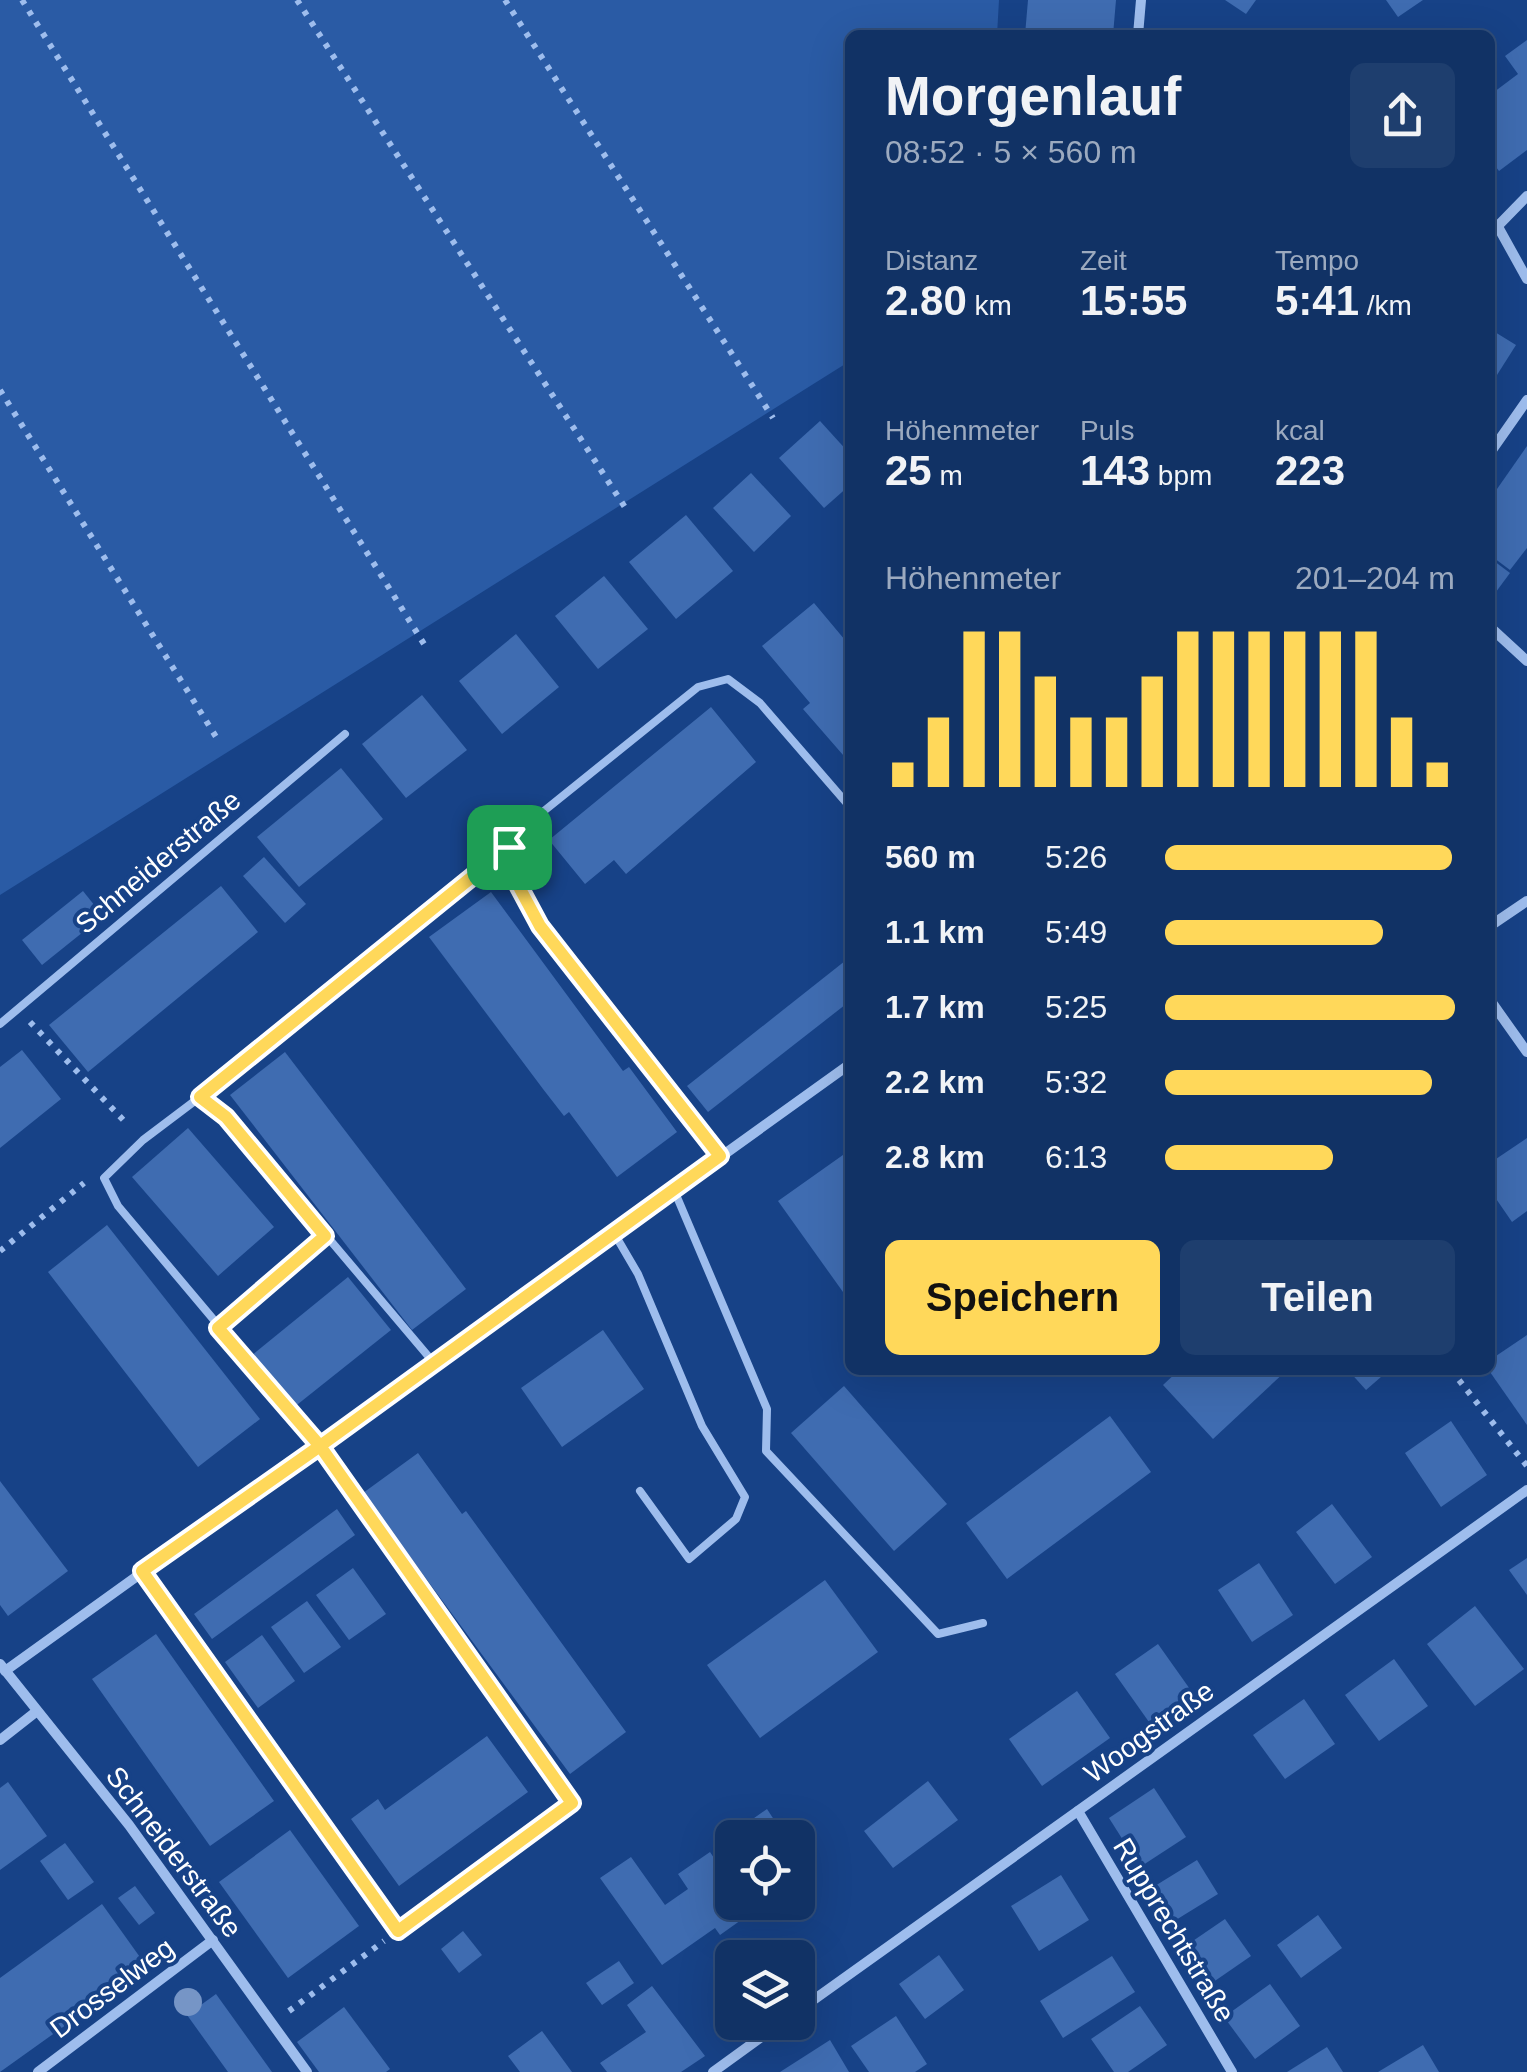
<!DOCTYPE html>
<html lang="de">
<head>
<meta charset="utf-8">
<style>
  :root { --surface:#113265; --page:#1e3e6e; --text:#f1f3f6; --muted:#9caabf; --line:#304d79; --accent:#ffd85a }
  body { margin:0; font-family:Helvetica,sans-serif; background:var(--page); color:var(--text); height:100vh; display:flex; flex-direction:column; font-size:38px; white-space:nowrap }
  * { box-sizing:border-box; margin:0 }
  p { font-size:32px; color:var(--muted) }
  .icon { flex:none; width:55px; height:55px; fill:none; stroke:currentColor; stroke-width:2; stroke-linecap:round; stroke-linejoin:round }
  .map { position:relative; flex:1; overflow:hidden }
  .panel { position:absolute; left:845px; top:30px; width:650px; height:1345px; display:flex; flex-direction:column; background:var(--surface); border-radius:15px; box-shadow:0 10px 40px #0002,0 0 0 2px var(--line) }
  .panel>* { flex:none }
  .fabs { position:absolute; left:715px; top:1820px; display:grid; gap:20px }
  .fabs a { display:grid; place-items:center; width:100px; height:100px; border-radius:15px; background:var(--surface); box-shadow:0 10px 40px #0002,0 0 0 2px var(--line); font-size:50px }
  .pin { position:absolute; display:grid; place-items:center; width:85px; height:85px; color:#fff; margin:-42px; border-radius:20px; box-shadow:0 5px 15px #0006 }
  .round { display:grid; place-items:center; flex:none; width:105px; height:105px; border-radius:15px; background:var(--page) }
  .overview { display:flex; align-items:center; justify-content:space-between; height:170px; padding:0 40px }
  h1 { font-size:55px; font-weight:700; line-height:75px }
  .metrics { display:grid; grid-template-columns:repeat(3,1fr); gap:15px; height:170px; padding:10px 40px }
  .metrics div { display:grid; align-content:center }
  .metrics b { font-size:42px; font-weight:700 }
  .metrics small { font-size:28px; font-weight:400 }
  .metrics p { font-size:28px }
  .chart { height:280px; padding:20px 40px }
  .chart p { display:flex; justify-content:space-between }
  .chart svg { width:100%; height:180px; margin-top:10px; stroke:var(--accent); stroke-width:6 }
  .primary-button { display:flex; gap:20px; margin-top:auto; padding:20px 40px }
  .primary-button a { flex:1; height:115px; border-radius:15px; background:var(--accent); color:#111; font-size:40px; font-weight:700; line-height:115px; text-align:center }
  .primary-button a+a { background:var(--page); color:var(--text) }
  ul { padding:0 40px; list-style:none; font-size:32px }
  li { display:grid; grid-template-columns:160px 120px 1fr; align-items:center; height:75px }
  li i { height:25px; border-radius:12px; background:var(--accent) }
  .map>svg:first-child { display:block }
  .green { fill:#2a5ba5 }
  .building { fill:#3f6cb1 }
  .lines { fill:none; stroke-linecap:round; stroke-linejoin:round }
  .path { stroke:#9ebded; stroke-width:6; stroke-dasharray:5 8; stroke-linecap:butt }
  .lane { stroke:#9ebded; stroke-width:8 }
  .street { stroke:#9ebded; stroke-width:10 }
  .tree { fill:#7695c6 }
  .route-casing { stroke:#fff; stroke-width:20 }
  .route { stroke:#ffd85a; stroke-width:12 }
  .labels { text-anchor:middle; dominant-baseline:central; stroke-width:8; stroke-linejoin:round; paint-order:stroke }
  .street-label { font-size:28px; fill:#fff; stroke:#174287 }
</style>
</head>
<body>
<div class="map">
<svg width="1527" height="2072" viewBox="0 0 1527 2072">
  <rect width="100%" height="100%" fill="#174287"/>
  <polygon class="green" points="0,0 999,0 997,35 850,35 850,361 0,895"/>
  <g class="building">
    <polygon points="1028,0 1116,0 1113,35 1025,35"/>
    <polygon points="1225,0 1256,0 1246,14"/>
    <polygon points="1386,0 1423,0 1398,17"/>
    <polygon points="1527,40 1527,150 1499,171 1490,159 1490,95 1518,74 1505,56"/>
    <polygon points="1490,329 1516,345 1490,386"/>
    <polygon points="820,421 850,454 850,485 824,508 779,458"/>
    <polygon points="1527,446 1527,548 1510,570 1490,555 1490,499"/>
    <polygon points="751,473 791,516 754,552 713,508"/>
    <polygon points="686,515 733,571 676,619 629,562"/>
    <polygon points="1490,558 1510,573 1490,600"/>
    <polygon points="604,576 648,629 598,669 555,616"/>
    <polygon points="814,603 850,646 850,763 803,709 810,703 762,646"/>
    <polygon points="516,634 559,687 502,734 459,681"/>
    <polygon points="422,695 467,750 406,798 362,744"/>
    <polygon points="711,707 756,762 626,874 614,860 585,884 549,840"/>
    <polygon points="341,768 383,819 299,887 257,837"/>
    <polygon points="264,857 306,904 285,923 243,876"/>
    <polygon points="221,886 258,932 88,1072 49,1025"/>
    <polygon points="83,891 103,916 42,965 22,940"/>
    <polygon points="491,892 623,1071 629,1067 677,1132 617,1177 569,1112 564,1116 543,1089 429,937"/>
    <polygon points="850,957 850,1001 708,1112 687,1086"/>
    <polygon points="22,1050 61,1099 0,1148 0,1067"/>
    <polygon points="285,1052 466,1289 412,1330 230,1095"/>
    <polygon points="188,1128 274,1227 218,1276 132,1177"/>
    <polygon points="1527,1138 1527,1211 1512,1222 1490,1190 1490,1163"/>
    <polygon points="850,1150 850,1286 843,1292 778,1201"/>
    <polygon points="107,1225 260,1419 198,1467 48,1272"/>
    <polygon points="348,1277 391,1330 293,1408 251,1356"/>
    <polygon points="603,1330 644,1389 562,1447 521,1388"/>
    <polygon points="1527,1335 1527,1425 1490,1372 1490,1360"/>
    <polygon points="1179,1370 1287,1370 1213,1439 1163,1385"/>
    <polygon points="1348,1370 1389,1370 1366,1390"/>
    <polygon points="844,1386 947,1504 894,1551 791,1433"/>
    <polygon points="1110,1416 1151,1472 1007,1579 966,1523"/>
    <polygon points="1451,1421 1487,1475 1441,1507 1405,1453"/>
    <polygon points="418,1453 462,1514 466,1511 626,1732 570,1774 363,1493"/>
    <polygon points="0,1481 68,1571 8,1616 0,1605"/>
    <polygon points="1332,1504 1372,1557 1335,1584 1296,1532"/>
    <polygon points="337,1509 355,1535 212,1639 194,1614"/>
    <polygon points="1527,1558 1527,1595 1509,1570"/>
    <polygon points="1259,1563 1293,1615 1252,1642 1218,1590"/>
    <polygon points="353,1568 386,1614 349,1640 316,1595"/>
    <polygon points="825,1580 878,1652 760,1738 707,1665"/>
    <polygon points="307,1601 341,1647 304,1673 271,1627"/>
    <polygon points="1475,1606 1524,1669 1475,1706 1427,1644"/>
    <polygon points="156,1634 274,1801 210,1846 92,1679"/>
    <polygon points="262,1635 295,1681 258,1708 225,1662"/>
    <polygon points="1158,1644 1192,1692 1149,1722 1115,1674"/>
    <polygon points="1394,1659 1428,1706 1379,1741 1345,1695"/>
    <polygon points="1077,1691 1110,1738 1042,1786 1009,1739"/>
    <polygon points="1304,1699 1335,1744 1285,1779 1253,1735"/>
    <polygon points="487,1736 528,1792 399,1886 351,1819 378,1799 385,1810"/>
    <polygon points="928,1781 958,1820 893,1868 864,1831"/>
    <polygon points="8,1782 47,1836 0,1870 0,1788"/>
    <polygon points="1154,1788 1186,1837 1140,1867 1109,1818"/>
    <polygon points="767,1809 786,1838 732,1838 732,1846 726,1838"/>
    <polygon points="290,1830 359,1926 288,1978 219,1882"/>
    <polygon points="65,1843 94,1882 68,1900 40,1861"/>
    <polygon points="710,1852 732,1885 732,1902 744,1902 751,1913 720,1935 715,1928 662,1965 600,1878 631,1857 665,1905 688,1889 678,1874"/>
    <polygon points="1197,1860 1218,1894 1171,1923 1150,1889"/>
    <polygon points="1061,1875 1089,1920 1039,1951 1011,1906"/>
    <polygon points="135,1886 155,1913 139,1925 118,1898"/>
    <polygon points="102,1904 147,1967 0,2072 0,1978"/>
    <polygon points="1318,1915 1342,1948 1301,1978 1277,1945"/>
    <polygon points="1225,1919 1251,1956 1209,1985 1184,1947"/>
    <polygon points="463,1931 482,1955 459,1973 441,1949"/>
    <polygon points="939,1955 964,1990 925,2019 899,1984"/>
    <polygon points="1112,1956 1135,1992 1063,2038 1040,2001"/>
    <polygon points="619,1961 634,1983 602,2005 586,1983"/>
    <polygon points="1270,1984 1300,2026 1255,2059 1224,2017"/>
    <polygon points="652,1986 705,2056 681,2072 607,2072 600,2063 646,2032 627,2005"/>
    <polygon points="216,1994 272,2072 228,2072 187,2015"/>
    <polygon points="1140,2006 1167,2045 1128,2072 1114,2072 1091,2039"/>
    <polygon points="344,2007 390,2069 386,2072 319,2072 297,2042"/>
    <polygon points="896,2016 927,2064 915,2072 869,2072 851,2046"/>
    <polygon points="542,2031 572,2072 520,2072 508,2056"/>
    <polygon points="830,2040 849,2072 780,2072"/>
    <polygon points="1423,2045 1439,2072 1378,2072"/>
    <polygon points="1327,2047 1343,2072 1287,2072"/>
  </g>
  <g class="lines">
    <g class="path">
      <polyline points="22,0 424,644"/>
      <polyline points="297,0 628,512"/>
      <polyline points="505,0 773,418"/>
      <polyline points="0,390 218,740"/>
      <polyline points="30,1022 128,1125"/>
      <polyline points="216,1084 490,862"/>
      <polyline points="0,1251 84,1183"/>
      <polyline points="1451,1370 1527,1466"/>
      <polyline points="289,2011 384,1941"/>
    </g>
    <g class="lane">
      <polyline points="850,568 850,569"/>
      <polyline points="0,1024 345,734"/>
      <polyline points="720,1156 540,926 511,872 509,847 529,823 698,687 728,679 760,703 850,807"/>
      <polyline points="674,1190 767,1409 766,1451 938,1634 983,1623"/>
      <polyline points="614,1233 638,1274 702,1426 745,1497 736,1519 689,1559 640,1491"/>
      <polyline points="217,1328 325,1236"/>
      <polyline points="142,1571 398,1931 571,1803 320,1446 118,1206 104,1178 143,1140 200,1097 226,1117 434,1363"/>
    </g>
    <g class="street">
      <polyline points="1138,35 1141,0"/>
      <polyline points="1497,225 1527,279"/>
      <polyline points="1490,234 1527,196"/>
      <polyline points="1490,453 1527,400"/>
      <polyline points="1490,627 1527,661"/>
      <polyline points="1490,926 1527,901"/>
      <polyline points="1490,1000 1527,1052"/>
      <polyline points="0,1664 129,1825 307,2072"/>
      <polyline points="5,1671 850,1064"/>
      <polyline points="0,1740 37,1711"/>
      <polyline points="1078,1811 1232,2072"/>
      <polyline points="798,2011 1527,1490"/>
      <polyline points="38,2072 213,1940"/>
      <polyline points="713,2072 782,2022"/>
    </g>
  </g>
  <circle class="tree" cx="188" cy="2002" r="14"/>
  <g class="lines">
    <defs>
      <polyline id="route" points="509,847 200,1097 226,1117 325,1236 218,1328 320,1446 142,1571 398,1931 572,1803 320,1446 720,1156 540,926 511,872 509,847"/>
    </defs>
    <use href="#route" class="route-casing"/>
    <use href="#route" class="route"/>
  </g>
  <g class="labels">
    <g class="street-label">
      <text transform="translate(158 862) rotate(-40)">Schneiderstraße</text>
      <text transform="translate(1149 1732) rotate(-36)">Woogstraße</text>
      <text transform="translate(174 1852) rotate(53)">Schneiderstraße</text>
      <text transform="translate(1174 1930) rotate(59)">Rupprechtstraße</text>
      <text transform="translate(112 1988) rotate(-37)">Drosselweg</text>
    </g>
  </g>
</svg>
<div class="fabs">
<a><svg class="icon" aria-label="locate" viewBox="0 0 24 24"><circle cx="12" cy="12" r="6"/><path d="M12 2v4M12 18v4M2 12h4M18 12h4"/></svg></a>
<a><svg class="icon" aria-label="layers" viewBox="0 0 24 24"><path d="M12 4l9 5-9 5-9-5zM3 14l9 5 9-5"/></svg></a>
</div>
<div class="pin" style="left:509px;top:847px;background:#1e9e55"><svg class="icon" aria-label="arrive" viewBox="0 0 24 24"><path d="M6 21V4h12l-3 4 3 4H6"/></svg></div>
<section class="panel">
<div class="overview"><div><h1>Morgenlauf</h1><p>08:52 · 5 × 560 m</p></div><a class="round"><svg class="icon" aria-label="share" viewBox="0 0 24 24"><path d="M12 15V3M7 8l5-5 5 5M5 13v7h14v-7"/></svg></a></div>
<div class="metrics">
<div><p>Distanz</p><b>2.80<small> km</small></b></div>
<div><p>Zeit</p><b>15:55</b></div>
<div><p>Tempo</p><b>5:41<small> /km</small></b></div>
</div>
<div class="metrics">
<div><p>Höhenmeter</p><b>25<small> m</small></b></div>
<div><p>Puls</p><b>143<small> bpm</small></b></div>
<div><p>kcal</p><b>223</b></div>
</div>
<div class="chart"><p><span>Höhenmeter</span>201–204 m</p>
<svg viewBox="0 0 160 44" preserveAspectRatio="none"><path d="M5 44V38M15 44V27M25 44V6M35 44V6M45 44V17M55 44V27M65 44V27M75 44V17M85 44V6M95 44V6M105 44V6M115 44V6M125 44V6M135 44V6M145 44V27M155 44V38"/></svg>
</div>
<ul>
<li><b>560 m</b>5:26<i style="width:99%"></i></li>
<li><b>1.1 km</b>5:49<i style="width:75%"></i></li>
<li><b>1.7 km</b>5:25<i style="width:100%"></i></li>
<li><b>2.2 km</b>5:32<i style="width:92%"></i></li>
<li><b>2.8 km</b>6:13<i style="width:58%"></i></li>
</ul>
<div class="primary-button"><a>Speichern</a><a>Teilen</a></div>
</section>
</div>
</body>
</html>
